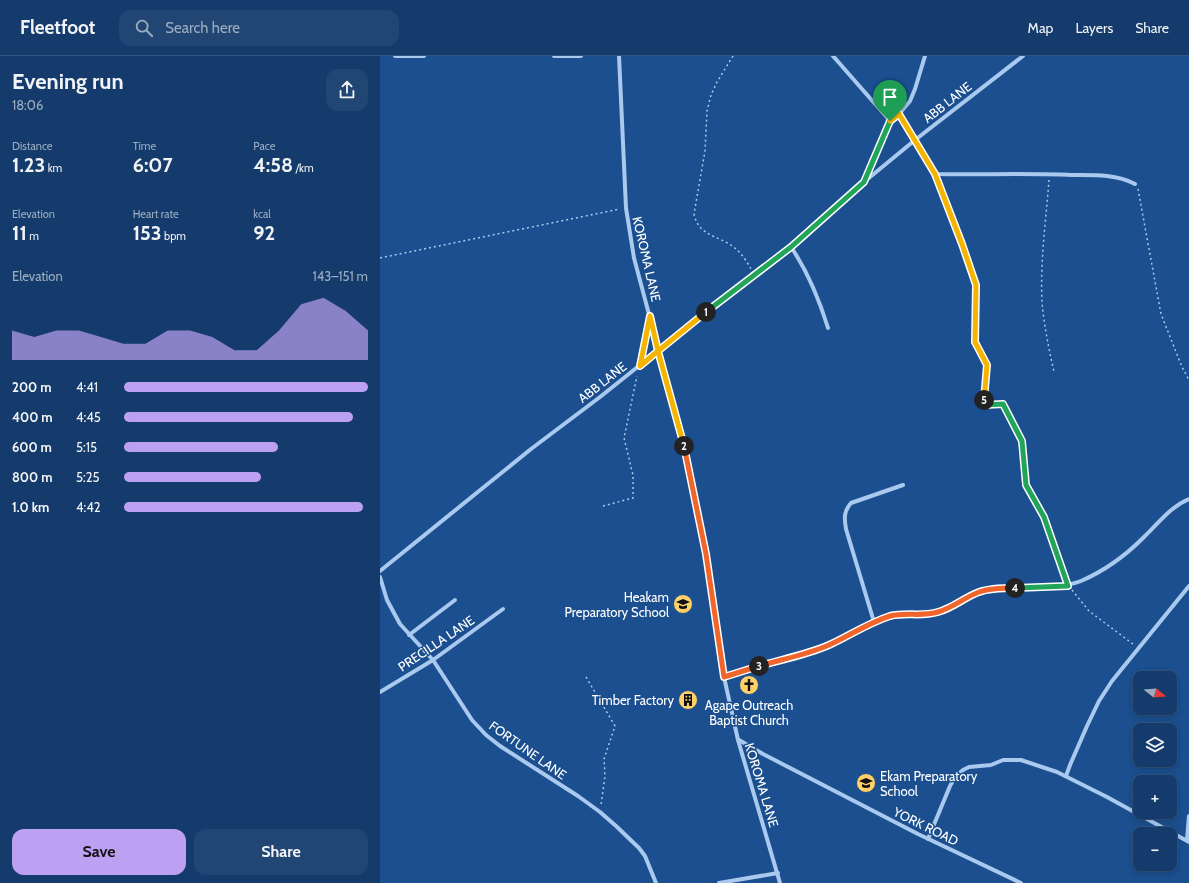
<!DOCTYPE html>
<html lang="en">
<head>
<meta charset="utf-8">
<style>
  :root { --surface:#143b6b; --page:#214673; --text:#f1f3f6; --muted:#9dadc1; --line:#33557e; --accent:#bca0f2 }
  body { margin:0; font-family:Cabin,sans-serif; background:var(--page); color:var(--text); height:100vh; display:flex; flex-direction:column; font-size:15px; white-space:nowrap }
  * { box-sizing:border-box; margin:0 }
  p { font-size:13px; color:var(--muted) }
  .icon { flex:none; width:22px; height:22px; fill:none; stroke:currentColor; stroke-width:2; stroke-linecap:round; stroke-linejoin:round }
  .map { position:relative; flex:1; overflow:hidden }
  .sheet { display:flex; flex-direction:column; background:var(--surface); width:380px }
  .sheet>* { flex:none }
  .needle { width:26px; rotate:107deg }
  .buttons { position:absolute; left:753px; top:615px; display:grid; gap:8px }
  .buttons a { display:grid; place-items:center; width:44px; height:44px; border-radius:8px; background:var(--surface); box-shadow:0 2px 6px #0003,0 0 0 1px var(--line); font-size:20px }
  .pin { position:absolute; display:grid; place-items:center; width:34px; height:34px; color:#fff; margin:-41px -17px; border-radius:50% 50% 50% 0; rotate:-45deg; box-shadow:0 0 4px #0007 }
  .pin .icon { rotate:45deg }
  .km { position:absolute; width:20px; height:20px; margin:-10px; border-radius:50%; background:#222; color:#fff; font-size:11px; line-height:20px; text-align:center }
  .round { display:grid; place-items:center; flex:none; width:42px; height:42px; border-radius:12px; background:var(--page) }
  .head { display:flex; align-items:center; justify-content:space-between; height:68px; padding:0 12px }
  h1 { font-size:22px; font-weight:700; line-height:30px }
  .metrics { display:grid; grid-template-columns:repeat(3,1fr); gap:6px; height:68px; padding:4px 12px }
  .metrics div { display:grid; align-content:center }
  .metrics b { font-size:20px; font-weight:700 }
  .metrics small { font-size:11px; font-weight:400 }
  .metrics p { font-size:11px }
  .chart { height:112px; padding:8px 12px }
  .chart p { display:flex; justify-content:space-between }
  .chart svg { width:100%; height:72px; margin-top:4px; fill:var(--accent); opacity:.7 }
  .button { display:flex; gap:8px; margin-top:auto; padding:8px 12px }
  .button a { flex:1; height:46px; border-radius:12px; background:var(--accent); color:#111; font-size:16px; font-weight:700; line-height:46px; text-align:center }
  .button a+a { background:var(--page); color:var(--text) }
  ul { padding:0 12px; list-style:none; font-size:13px }
  li { display:grid; grid-template-columns:64px 48px 1fr; align-items:center; height:30px }
  li i { height:10px; border-radius:5px; background:var(--accent) }
  header { display:flex; align-items:center; gap:24px; box-sizing:border-box; height:56px; padding:0 20px; background:var(--surface); border-bottom:1px solid var(--line) }
  header strong { font-size:19px }
  nav { display:flex; gap:22px; margin-inline-start:auto; font-size:14px }
  .search { width:280px; height:36px; background:var(--page); display:flex; align-items:center; gap:10px; box-sizing:border-box; padding:0 14px; border-radius:12px; color:var(--muted); font-size:15px }
  main { display:flex; flex:1; min-height:0 }
  .map>svg:first-child { display:block }
  .lines { fill:none; stroke-linecap:round; stroke-linejoin:round }
  .path { stroke:#a9c9ee; stroke-width:1.5; stroke-dasharray:2 3; stroke-linecap:butt }
  .street { stroke:#a9c9ee; stroke-width:4 }
  .split-1-casing { stroke:#fff; stroke-width:8 }
  .split-2-casing { stroke:#fff; stroke-width:8 }
  .split-3-casing { stroke:#fff; stroke-width:8 }
  .split-4-casing { stroke:#fff; stroke-width:8 }
  .split-5-casing { stroke:#fff; stroke-width:8 }
  .split-6-casing { stroke:#fff; stroke-width:8 }
  .split-1 { stroke:#22a559; stroke-width:5 }
  .split-2 { stroke:#f5b400; stroke-width:5 }
  .split-3 { stroke:#f0652b; stroke-width:5 }
  .split-4 { stroke:#f0652b; stroke-width:5 }
  .split-5 { stroke:#22a559; stroke-width:5 }
  .split-6 { stroke:#f5b400; stroke-width:5 }
  .labels { text-anchor:middle; dominant-baseline:central; stroke-width:3; stroke-linejoin:round; paint-order:stroke }
  .street-label { font-size:13px; fill:#fff; stroke:#1b4f8f }
  .poi-label { font-size:13px; fill:#fff; stroke:#1b4f8f; text-anchor:end }
</style>
</head>
<body>
<header>
<strong>Fleetfoot</strong>
<div class="search"><svg class="icon" aria-label="search" viewBox="0 0 24 24"><circle cx="10" cy="10" r="6"/><path d="M15 15l6 6"/></svg>Search here</div>
<nav><a>Map</a><a>Layers</a><a>Share</a></nav>
</header>
<main>
<section class="sheet">
<div class="head"><div><h1>Evening run</h1><p>18:06</p></div><a class="round"><svg class="icon" aria-label="share" viewBox="0 0 24 24"><path d="M12 15V3M7 8l5-5 5 5M5 13v7h14v-7"/></svg></a></div>
<div class="metrics">
<div><p>Distance</p><b>1.23<small> km</small></b></div>
<div><p>Time</p><b>6:07</b></div>
<div><p>Pace</p><b>4:58<small> /km</small></b></div>
</div>
<div class="metrics">
<div><p>Elevation</p><b>11<small> m</small></b></div>
<div><p>Heart rate</p><b>153<small> bpm</small></b></div>
<div><p>kcal</p><b>92</b></div>
</div>
<div class="chart"><p><span>Elevation</span>143–151 m</p>
<svg viewBox="0 0 160 44" preserveAspectRatio="none"><path d="M0 44V26L10 30L20 26L30 26L40 30L50 34L60 34L70 26L80 26L90 30L100 38L110 38L120 26L130 10L140 6L150 14L160 26V44z"/></svg>
</div>
<ul>
<li><b>200 m</b>4:41<i style="width:100%"></i></li>
<li><b>400 m</b>4:45<i style="width:94%"></i></li>
<li><b>600 m</b>5:15<i style="width:63%"></i></li>
<li><b>800 m</b>5:25<i style="width:56%"></i></li>
<li><b>1.0 km</b>4:42<i style="width:98%"></i></li>
</ul>
<div class="button"><a>Save</a><a>Share</a></div>
</section>
<div class="map">
<svg width="809" height="827" viewBox="0 0 809 827">
  <rect width="100%" height="100%" fill="#1b4f8f"/>
  <g class="lines">
    <g class="path">
      <path d="M353 0 337 26 331 39 327 55 325 95 314 158C319 182 341 179 356 193 362 198 367 206 371 213"/>
      <path d="M669 124C666 164 660 206 662 246 664 270 669 293 674 316"/>
      <polyline points="558,125 582,188 596,229 595,286 607,309 604,349 623,348 642,385 646,429 664,461 686,522"/>
      <polyline points="758,133 781,258 802,311 809,324"/>
      <polyline points="0,202 240,153"/>
      <polyline points="262,299 267,275"/>
      <polyline points="223,450 253,442 253,419 244,382 257,320"/>
      <polyline points="692,534 709,555 753,588"/>
      <polyline points="206,621 235,670 224,703 225,720 221,749"/>
    </g>
    <g class="street">
      <polyline points="15,0 44,0"/>
      <polyline points="174,0 201,0"/>
      <polyline points="239,0 246,152 254,202 303,386 326,498 344,621 358,684 400,827"/>
      <polyline points="453,0 510,65"/>
      <path d="M519 58 555 118C601 119 646 117 692 119 713 119 736 118 755 128"/>
      <polyline points="485,124 510,65 519,58 530,45 535,33 545,0"/>
      <path d="M411 191C428 216 439 243 448 272"/>
      <polyline points="0,515 151,393 220,341 359,230 411,191 484,126 535,84 643,0"/>
      <polyline points="0,521 7,544 20,568 53,604 92,664 106,679 120,690 198,740 220,756 236,770 259,792 265,800 276,827"/>
      <path d="M494 566 466 473C464 462 464 455 471 447L523 429"/>
      <polyline points="29,579 75,544"/>
      <path d="M344 621C379 611 415 603 448 589 469 580 489 566 511 560 527 556 543 561 559 556 574 552 585 541 600 536 632 525 669 537 701 525 724 515 746 499 763 482 777 469 791 450 809 443"/>
      <polyline points="0,636 53,604 123,553"/>
      <polyline points="359,684 383,698 538,778 641,827"/>
      <polyline points="686,720 690,709 707,670 719,645 732,625 809,530"/>
      <polyline points="548,783 570,730 575,721 583,714 589,711 611,709 623,704 641,704 677,716 727,741 809,786"/>
      <polyline points="807,784 809,760"/>
      <polyline points="339,827 398,817"/>
    </g>
  </g>
  <g class="lines">
    <defs>
      <polyline id="split-1" points="326,256 411,191 484,126 510,65"/>
      <polyline id="split-2" points="304,390 278,295 260,310 270,260 278,295 326,256"/>
      <polyline id="split-3" points="304,390 326,498 344,621 379,610"/>
      <path id="split-4" d="M379 610C403 603 426 599 449 589 469 580 488 567 510 560 526 556 542 561 558 556 573 552 585 541 599 536 610 532 623 532 635 532"/>
      <polyline id="split-5" points="604,344 604,349 623,348 642,385 646,429 664,461 688,530 635,532"/>
      <polyline id="split-6" points="510,65 519,58 555,118 582,188 596,229 595,286 607,309 604,344"/>
    </defs>
    <use href="#split-1" class="split-1-casing"/>
    <use href="#split-2" class="split-2-casing"/>
    <use href="#split-3" class="split-3-casing"/>
    <use href="#split-4" class="split-4-casing"/>
    <use href="#split-5" class="split-5-casing"/>
    <use href="#split-6" class="split-6-casing"/>
    <use href="#split-1" class="split-1"/>
    <use href="#split-2" class="split-2"/>
    <use href="#split-3" class="split-3"/>
    <use href="#split-4" class="split-4"/>
    <use href="#split-5" class="split-5"/>
    <use href="#split-6" class="split-6"/>
  </g>
  <defs>
    <symbol id="school-disc" viewBox="-11 -11 22 22"><circle r="9.5" fill="#ffd166" stroke="#1b4f8f"/><path d="M0-5L7-2L0 1L-7-2ZM-4 1L0 2.5L4 1V4Q0 6-4 4Z" fill="#111"/></symbol>
    <symbol id="church-disc" viewBox="-11 -11 22 22"><circle r="9.5" fill="#ffd166" stroke="#1b4f8f"/><path d="M-1.2-6h2.4v3.5h3.3v2.4h-3.3V6h-2.4V-.1h-3.3v-2.4h3.3Z" fill="#111"/></symbol>
    <symbol id="building-disc" viewBox="-11 -11 22 22"><circle r="9.5" fill="#ffd166" stroke="#1b4f8f"/><path d="M-4-6H4V6H1V3H-1V6H-4ZM-2.5-4.3h1.7v1.8h-1.7ZM.8-4.3h1.7v1.8H.8ZM-2.5-1h1.7V.8h-1.7ZM.8-1h1.7V.8H.8Z" fill="#111"/></symbol>
  </defs>
  <g fill-rule="evenodd">
    <use href="#school-disc" x="292" y="537" width="22" height="22"/>
    <use href="#church-disc" x="358" y="618" width="22" height="22"/>
    <use href="#building-disc" x="297" y="633" width="22" height="22"/>
    <use href="#school-disc" x="475" y="716" width="22" height="22"/>
  </g>
  <g class="labels">
    <g class="street-label">
      <text transform="translate(567 46) rotate(-38)">ABB LANE</text>
      <text transform="translate(267 203) rotate(77)">KOROMA LANE</text>
      <text transform="translate(222 326) rotate(-38)">ABB LANE</text>
      <text transform="translate(56 587) rotate(-34)">PRECILLA LANE</text>
      <text transform="translate(148 694) rotate(35)">FORTUNE LANE</text>
      <text transform="translate(382 729) rotate(73)">KOROMA LANE</text>
      <text transform="translate(546 770) rotate(26)">YORK ROAD</text>
    </g>
    <g class="poi-label">
      <text x="289" y="541">Heakam<tspan x="289" dy="15">Preparatory School</tspan></text>
      <text x="294" y="644">Timber Factory</text>
      <text x="369" y="649" text-anchor="middle">Agape Outreach<tspan x="369" dy="15">Baptist Church</tspan></text>
      <text x="500" y="720" text-anchor="start">Ekam Preparatory<tspan x="500" dy="15">School</tspan></text>
    </g>
  </g>
</svg>
<div class="buttons">
<a><svg class="needle" viewBox="-14 -14 28 28"><path d="M0-13l5 13h-10z" fill="#e53935"/><path d="M0 13l5-13h-10z" fill="#9dadc1"/></svg></a>
<a><svg class="icon" aria-label="layers" viewBox="0 0 24 24"><path d="M12 4l9 5-9 5-9-5zM3 14l9 5 9-5"/></svg></a>
<a>+</a>
<a>−</a>
</div>
<div class="pin" style="left:510px;top:65px;background:#1e9e55"><svg class="icon" aria-label="arrive" viewBox="0 0 24 24"><path d="M6 21V4h12l-3 4 3 4H6"/></svg></div>
<b class="km" style="left:326px;top:256px">1</b>
<b class="km" style="left:304px;top:390px">2</b>
<b class="km" style="left:379px;top:610px">3</b>
<b class="km" style="left:635px;top:532px">4</b>
<b class="km" style="left:604px;top:344px">5</b>
</div>
</main>
</body>
</html>
